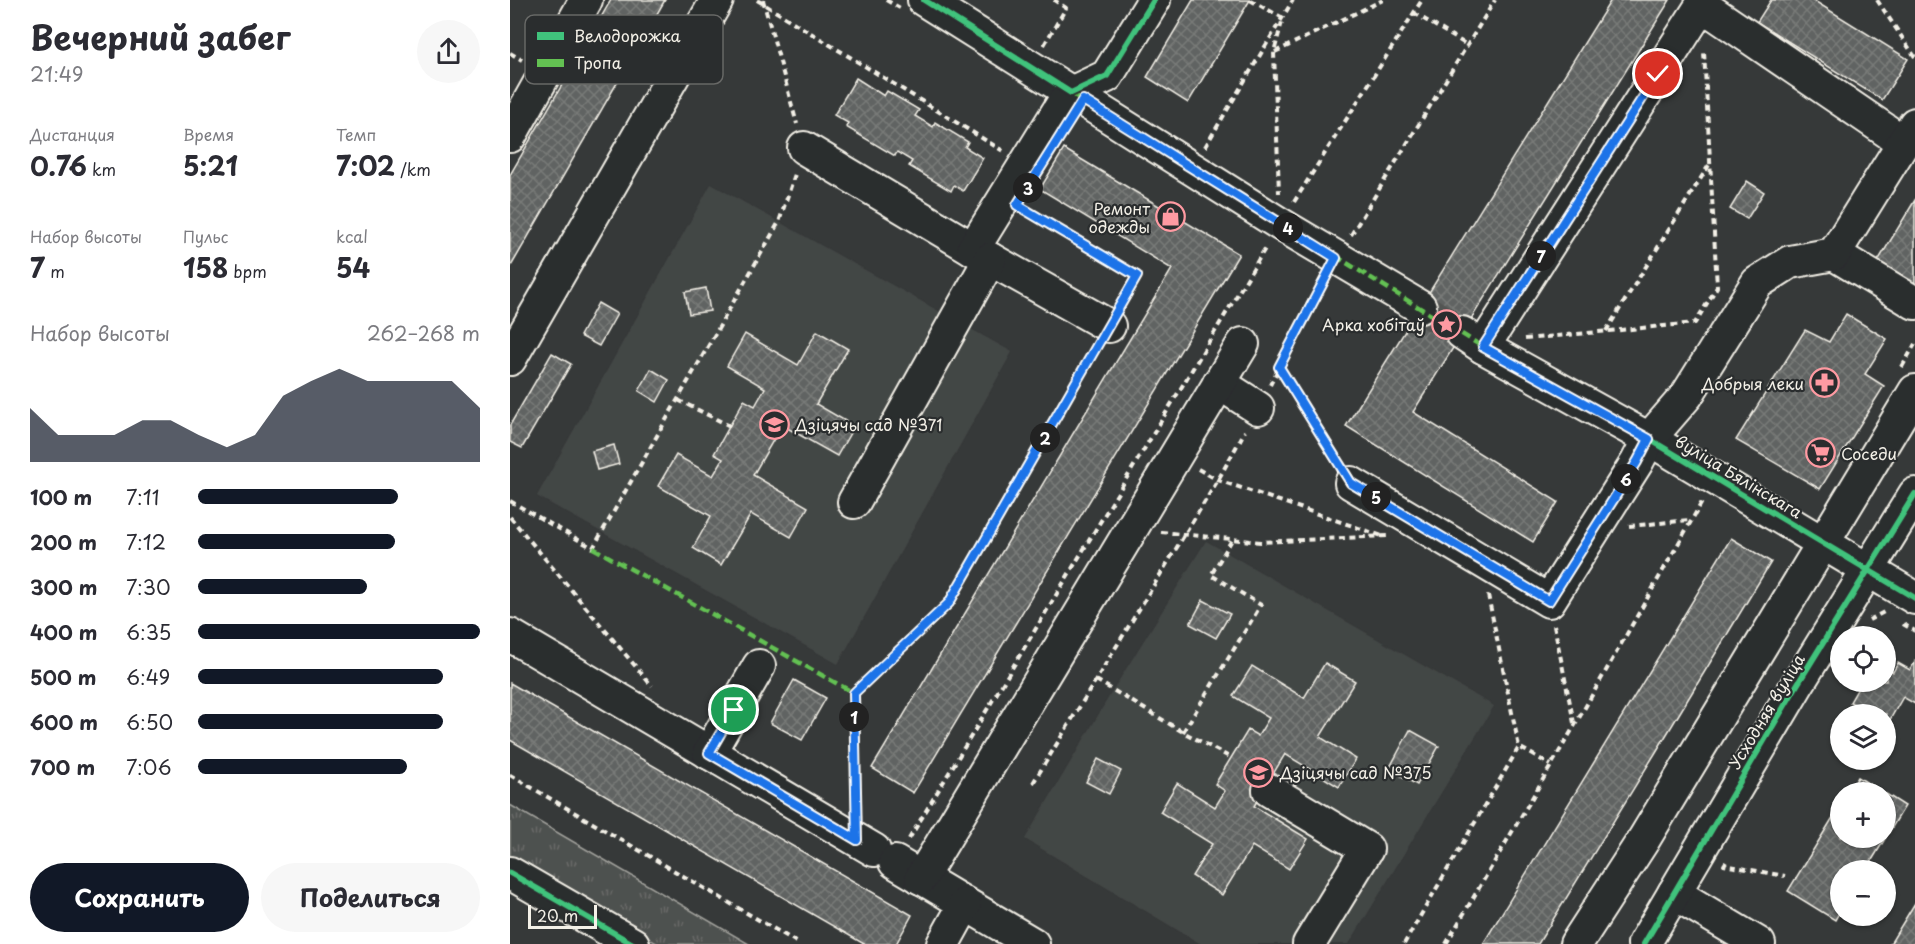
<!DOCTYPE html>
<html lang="ru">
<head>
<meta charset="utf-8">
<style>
  :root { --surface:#fff; --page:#f7f7f7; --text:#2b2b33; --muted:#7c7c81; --accent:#111827 }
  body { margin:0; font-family:"Playpen Sans",sans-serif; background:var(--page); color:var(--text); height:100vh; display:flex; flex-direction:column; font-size:22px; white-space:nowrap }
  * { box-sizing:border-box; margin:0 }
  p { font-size:20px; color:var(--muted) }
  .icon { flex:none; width:33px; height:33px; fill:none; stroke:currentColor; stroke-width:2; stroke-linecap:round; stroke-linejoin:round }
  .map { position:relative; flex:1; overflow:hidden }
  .sheet { display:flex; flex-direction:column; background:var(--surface); width:510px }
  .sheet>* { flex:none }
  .buttons { position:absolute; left:1320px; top:626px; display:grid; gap:12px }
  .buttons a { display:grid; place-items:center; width:66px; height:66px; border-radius:50%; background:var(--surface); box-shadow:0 2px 4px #0004; font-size:30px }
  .scale { position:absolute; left:18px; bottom:15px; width:69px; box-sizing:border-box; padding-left:6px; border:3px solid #f4f1e8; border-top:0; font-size:16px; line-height:21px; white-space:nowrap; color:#f4f1e8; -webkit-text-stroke:4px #2a2d2e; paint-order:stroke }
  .pin { position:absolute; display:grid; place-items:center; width:51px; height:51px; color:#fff; margin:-26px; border:3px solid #fff; border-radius:50%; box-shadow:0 2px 6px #0007 }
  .km { position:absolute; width:30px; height:30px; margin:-15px; border-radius:50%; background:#222; color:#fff; font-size:16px; line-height:30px; text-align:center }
  .round { display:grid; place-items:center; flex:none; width:63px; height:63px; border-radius:32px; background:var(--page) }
  .summary { display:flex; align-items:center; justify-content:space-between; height:102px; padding:0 30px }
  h1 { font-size:33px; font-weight:700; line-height:45px }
  .stats { display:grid; grid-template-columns:repeat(3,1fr); gap:9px; height:102px; padding:6px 30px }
  .stats div { display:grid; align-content:center }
  .stats b { font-size:26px; font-weight:700 }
  .stats small { font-size:16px; font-weight:400 }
  .stats p { font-size:16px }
  .chart { height:168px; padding:12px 30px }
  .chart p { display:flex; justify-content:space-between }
  .chart svg { width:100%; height:108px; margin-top:6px; fill:var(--accent); opacity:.7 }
  .action { display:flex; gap:12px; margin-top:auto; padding:12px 30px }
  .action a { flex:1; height:69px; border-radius:36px; background:var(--accent); color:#fff; font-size:24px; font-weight:700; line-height:69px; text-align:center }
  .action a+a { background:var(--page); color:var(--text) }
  ul { padding:0 30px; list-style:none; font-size:20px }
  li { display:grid; grid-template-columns:96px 72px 1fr; align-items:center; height:45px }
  li i { height:15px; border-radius:8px; background:var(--accent) }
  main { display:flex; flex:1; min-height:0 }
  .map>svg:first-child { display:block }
  .built { fill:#434645 }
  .grass { fill:url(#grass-tufts); stroke:#a1a19c; stroke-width:1.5 }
  .building { fill:url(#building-cross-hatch); stroke:#f4f1e8; stroke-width:1.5 }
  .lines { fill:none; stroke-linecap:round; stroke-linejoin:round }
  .minor-tunnel { stroke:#525553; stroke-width:32; stroke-dasharray:32 16; stroke-linecap:butt }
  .minor-casing { stroke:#f4f1e8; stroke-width:36 }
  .path { stroke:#f4f1e8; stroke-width:4; stroke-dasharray:6 4.5; stroke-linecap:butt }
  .minor { stroke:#2a2d2e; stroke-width:32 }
  .quiet { stroke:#63c152; stroke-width:4.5; stroke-dasharray:9 4.5; stroke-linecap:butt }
  .cycleway-casing { stroke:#2a2d2e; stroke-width:10 }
  .cycleway { stroke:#40c37c; stroke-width:6 }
  .route-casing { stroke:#fff; stroke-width:12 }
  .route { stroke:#1a73e8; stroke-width:8 }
  .labels { text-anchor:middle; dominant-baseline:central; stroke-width:4.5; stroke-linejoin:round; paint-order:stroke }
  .poi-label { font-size:16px; fill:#f4f1e8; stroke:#2a2d2e; text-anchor:end }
  .street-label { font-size:16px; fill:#f4f1e8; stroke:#2a2d2e }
  .key { fill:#2a2d2e; stroke:#676866; stroke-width:1.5 }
  .key-label { font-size:16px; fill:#f4f1e8 }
</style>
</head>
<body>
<main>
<section class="sheet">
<div class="summary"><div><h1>Вечерний забег</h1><p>21:49</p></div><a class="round"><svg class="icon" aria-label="share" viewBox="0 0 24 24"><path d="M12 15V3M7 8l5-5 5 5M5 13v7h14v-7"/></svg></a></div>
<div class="stats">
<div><p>Дистанция</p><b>0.76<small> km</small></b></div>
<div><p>Время</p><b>5:21</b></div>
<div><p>Темп</p><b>7:02<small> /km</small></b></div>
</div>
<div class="stats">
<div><p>Набор высоты</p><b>7<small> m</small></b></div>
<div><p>Пульс</p><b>158<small> bpm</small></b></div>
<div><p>kcal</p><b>54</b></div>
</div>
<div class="chart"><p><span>Набор высоты</span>262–268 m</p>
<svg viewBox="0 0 160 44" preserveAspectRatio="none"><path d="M0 44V22L10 33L20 33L30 33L40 27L50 27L60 33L70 38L80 33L90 17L100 11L110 6L120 11L130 11L140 11L150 11L160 22V44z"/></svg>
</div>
<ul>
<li><b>100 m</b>7:11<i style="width:71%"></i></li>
<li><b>200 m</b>7:12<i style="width:70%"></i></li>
<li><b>300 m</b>7:30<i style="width:60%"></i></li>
<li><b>400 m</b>6:35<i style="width:100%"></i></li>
<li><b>500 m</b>6:49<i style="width:87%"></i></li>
<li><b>600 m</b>6:50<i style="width:87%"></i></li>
<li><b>700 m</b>7:06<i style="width:74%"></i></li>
</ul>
<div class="action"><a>Сохранить</a><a>Поделиться</a></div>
</section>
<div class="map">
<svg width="1405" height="944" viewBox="0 0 1405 944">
  <defs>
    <pattern id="grass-tufts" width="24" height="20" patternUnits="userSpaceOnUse" patternTransform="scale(1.5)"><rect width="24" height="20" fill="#4e514f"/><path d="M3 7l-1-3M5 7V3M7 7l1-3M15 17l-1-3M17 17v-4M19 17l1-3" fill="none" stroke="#686a68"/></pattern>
    <pattern id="building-cross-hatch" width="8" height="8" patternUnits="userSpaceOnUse" patternTransform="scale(1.5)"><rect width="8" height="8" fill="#616362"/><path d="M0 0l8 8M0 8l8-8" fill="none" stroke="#787a78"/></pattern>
  </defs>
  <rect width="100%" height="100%" fill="#363939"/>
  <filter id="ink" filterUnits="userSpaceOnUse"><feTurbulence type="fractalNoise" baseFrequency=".0167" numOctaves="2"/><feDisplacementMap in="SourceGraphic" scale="12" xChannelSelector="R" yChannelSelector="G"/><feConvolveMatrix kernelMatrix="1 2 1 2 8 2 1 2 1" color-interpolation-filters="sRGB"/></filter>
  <g filter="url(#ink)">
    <g class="built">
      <polygon points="201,184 502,352 328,664 27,496"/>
      <polygon points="696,541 984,706 839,944 691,944 515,839 603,690"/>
    </g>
    <polygon class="grass" points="0,805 239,944 148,944 0,858"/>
    <g class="building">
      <polygon points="101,0 155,0 0,268 0,175"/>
      <polygon points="683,0 740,0 678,103 637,77"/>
      <polygon points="1101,0 1160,0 903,412 1048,502 1023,542 836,426"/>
      <polygon points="1261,0 1303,0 1398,59 1372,100 1247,22"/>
      <polygon points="346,78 374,96 377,91 409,110 405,116 423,127 425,122 458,142 455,147 473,158 453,191 444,185 441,191 399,166 402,161 387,152 385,156 336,127 338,123 324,115"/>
      <polygon points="554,149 729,254 403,793 362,768 662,269 530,189"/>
      <polygon points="1237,181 1254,192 1237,219 1220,209"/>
      <polygon points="1405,200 1405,284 1368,261"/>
      <polygon points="196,288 200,311 179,314 175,292"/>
      <polygon points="88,303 107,314 89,346 70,336"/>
      <polygon points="1336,314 1377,339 1355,374 1374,386 1310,489 1226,440 1295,330 1319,342"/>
      <polygon points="307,331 338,349 306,404 344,426 327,456 272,425 243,475 298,507 281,537 241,514 211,565 183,548 201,516 148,486 166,455 203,476 213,459 204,454 234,400 245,406 255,388 217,366 235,334 288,365"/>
      <polygon points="42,353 61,364 12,448 0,442 0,425"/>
      <polygon points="141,369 159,380 147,402 129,391"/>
      <polygon points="104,445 109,464 87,470 82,451"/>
      <polygon points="1221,538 1261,562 1146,752 1028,944 973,944"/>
      <polygon points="693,600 720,614 706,638 680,624"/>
      <polygon points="1405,662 1405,704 1393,697 1378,723 1376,722 1376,714 1362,714 1340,702 1352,681 1376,681 1376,668 1383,672 1388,663 1400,670"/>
      <polygon points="815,663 845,681 810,737 846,759 829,787 775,754 744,806 798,839 779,869 742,846 712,895 682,876 702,844 650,812 667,783 705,807 715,791 705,784 721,758 738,730 748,736 759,718 723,696 742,666 794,698"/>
      <polygon points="284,680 316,698 292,740 260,723"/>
      <polygon points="0,683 402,915 386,944 354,944 0,740"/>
      <polygon points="900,730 929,746 907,785 879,769"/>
      <polygon points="588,759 611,771 599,794 576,782"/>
      <polygon points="1348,777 1372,792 1339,792"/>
      <polygon points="1376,794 1395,806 1356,870 1330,870 1330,911 1325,920 1278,891 1330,806 1330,837 1376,837"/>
      <polygon points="1405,903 1405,944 1380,944"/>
    </g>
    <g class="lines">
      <polyline class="minor-tunnel" points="910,307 952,333"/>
      <defs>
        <g id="minor">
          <polyline points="414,0 770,224 910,307"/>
          <polyline points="0,136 76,0"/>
          <polyline points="294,148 480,259 599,326"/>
          <polyline points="463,249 552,105 561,93 597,76 644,0"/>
          <polyline points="1324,254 1405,303"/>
          <polyline points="952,333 973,347 1139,439 1405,598"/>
          <polyline points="973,347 1192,5 1393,142"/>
          <polyline points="0,359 207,0"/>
          <polyline points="709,383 748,408"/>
          <polyline points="841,483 1039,601 1127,462 1139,439 1177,395 1247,283 1280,262 1324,254 1405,124"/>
          <polyline points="344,502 480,259"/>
          <polyline points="0,635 364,850"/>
          <polyline points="199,753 249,666"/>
          <polyline points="759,790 857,849 799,944"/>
          <polyline points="385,862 523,944"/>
          <polyline points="0,873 123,944"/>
          <polyline points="411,878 733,344"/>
          <polyline points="1164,893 1249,944"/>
          <polyline points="433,944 455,904"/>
          <polyline points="1066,944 1134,839 1405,391"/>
          <polyline points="1134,944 1287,685 1405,494"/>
        </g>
      </defs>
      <use href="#minor" class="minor-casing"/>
      <g class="path">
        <polyline points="247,0 493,151"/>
        <polyline points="253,0 287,124"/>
        <polyline points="376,0 390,8"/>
        <polyline points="740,0 773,18 764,52 769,193"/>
        <polyline points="1367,0 1405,57"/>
        <polyline points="904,13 957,45"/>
        <polyline points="534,45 556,8 544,0"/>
        <polyline points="765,52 873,0"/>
        <polyline points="0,53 12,60"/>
        <polyline points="695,147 783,0"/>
        <polyline points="784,202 912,0"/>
        <polyline points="517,211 627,276 612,303"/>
        <polyline points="841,235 985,0"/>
        <polyline points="1096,331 1199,165"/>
        <polyline points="1015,339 1185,323 1207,287 1194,52"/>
        <polyline points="770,367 827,461"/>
        <polyline points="1392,367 1405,344"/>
        <polyline points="760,385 815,280"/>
        <polyline points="168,400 220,426"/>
        <polyline points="688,469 708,480 872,536"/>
        <polyline points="0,501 83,548 269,222 285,174"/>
        <polyline points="0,517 142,686"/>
        <polyline points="1119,526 1180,520"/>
        <polyline points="651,532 751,542 877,536"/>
        <polyline points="978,595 1009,747"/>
        <polyline points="1359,620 1374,612 1376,614"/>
        <polyline points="1393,624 1405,631"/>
        <polyline points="1044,625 1064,723"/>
        <polyline points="586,680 673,732 721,758"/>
        <polyline points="673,732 751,605 701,575 723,538"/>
        <polyline points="0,775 290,944"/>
        <polyline points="523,783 708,480 735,431"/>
        <polyline points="346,809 344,693 439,603 586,349"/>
        <polyline points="399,839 756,247"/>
        <polyline points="1216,862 1214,865 1275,876"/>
        <polyline points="894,944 1009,747 1041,765"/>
        <polyline points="936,944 1065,725 1192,502"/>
      </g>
      <use href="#minor" class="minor"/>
      <g class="quiet">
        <polyline points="561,93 973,347"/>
        <polyline points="83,548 344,693"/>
      </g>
      <defs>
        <g id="cycleway">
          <polyline points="414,0 561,93 597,76 644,0"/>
          <polyline points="973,347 1139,439 1405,598"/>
          <polyline points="0,873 123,944"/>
          <polyline points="1134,944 1287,685 1405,494"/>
        </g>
      </defs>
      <use href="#cycleway" class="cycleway-casing"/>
      <use href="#cycleway" class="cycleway"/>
    </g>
  </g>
  <g class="lines" filter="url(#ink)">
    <defs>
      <polyline id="route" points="224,710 199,753 347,840 344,693 439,603 627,276 507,205 573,100 826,258 769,367 841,483 1039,601 1127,462 1139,439 973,347 1148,74"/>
    </defs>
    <use href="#route" class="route-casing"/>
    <use href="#route" class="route"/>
  </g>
  <defs>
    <symbol id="shop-ring" viewBox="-11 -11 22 22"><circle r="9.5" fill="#2a2d2e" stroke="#ff9aa2" stroke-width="1.5"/><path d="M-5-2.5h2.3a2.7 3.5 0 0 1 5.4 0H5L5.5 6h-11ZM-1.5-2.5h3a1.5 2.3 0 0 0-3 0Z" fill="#ff9aa2"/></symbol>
    <symbol id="sight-ring" viewBox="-11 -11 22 22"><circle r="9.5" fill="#2a2d2e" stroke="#ff9aa2" stroke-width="1.5"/><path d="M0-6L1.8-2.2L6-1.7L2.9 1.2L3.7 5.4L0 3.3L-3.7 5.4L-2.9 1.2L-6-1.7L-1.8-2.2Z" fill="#ff9aa2"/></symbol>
    <symbol id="pharmacy-ring" viewBox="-11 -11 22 22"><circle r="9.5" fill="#2a2d2e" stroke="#ff9aa2" stroke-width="1.5"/><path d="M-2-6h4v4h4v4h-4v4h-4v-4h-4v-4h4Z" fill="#ff9aa2"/></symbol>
    <symbol id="school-ring" viewBox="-11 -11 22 22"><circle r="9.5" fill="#2a2d2e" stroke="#ff9aa2" stroke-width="1.5"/><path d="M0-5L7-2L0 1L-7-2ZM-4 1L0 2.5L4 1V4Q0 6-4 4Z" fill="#ff9aa2"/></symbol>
    <symbol id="supermarket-ring" viewBox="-11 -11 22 22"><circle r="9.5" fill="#2a2d2e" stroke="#ff9aa2" stroke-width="1.5"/><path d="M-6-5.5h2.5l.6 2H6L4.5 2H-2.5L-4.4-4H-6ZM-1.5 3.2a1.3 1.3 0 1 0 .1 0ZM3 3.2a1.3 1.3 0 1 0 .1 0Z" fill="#ff9aa2"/></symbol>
  </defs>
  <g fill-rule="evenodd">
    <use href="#shop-ring" x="644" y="200" width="33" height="33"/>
    <use href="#sight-ring" x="920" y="308" width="33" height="33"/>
    <use href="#pharmacy-ring" x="1298" y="366" width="33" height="33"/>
    <use href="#school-ring" x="248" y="408" width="33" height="33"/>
    <use href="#supermarket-ring" x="1294" y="436" width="33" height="33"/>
    <use href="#school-ring" x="732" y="756" width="33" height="33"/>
  </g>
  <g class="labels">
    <g class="poi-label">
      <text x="640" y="208">Ремонт<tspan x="640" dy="18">одежды</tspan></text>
      <text x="915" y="324">Арка хобітаў</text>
      <text x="1294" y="383">Добрыя леки</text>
      <text x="285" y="424" text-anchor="start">Дзіцячы сад №371</text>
      <text x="1331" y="453" text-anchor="start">Соседи</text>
      <text x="770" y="772" text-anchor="start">Дзіцячы сад №375</text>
    </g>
    <g class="street-label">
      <text transform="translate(1229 476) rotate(31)">вуліца Бялінскага</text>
      <text transform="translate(1256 711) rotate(-59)">Усходняя вуліца</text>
    </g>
  </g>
  <rect x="15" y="15" width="198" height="69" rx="9" class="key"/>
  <rect x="27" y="32" width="27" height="8" fill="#40c37c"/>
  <rect x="27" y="59" width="27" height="8" fill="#63c152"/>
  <g class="key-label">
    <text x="64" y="42">Велодорожка</text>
    <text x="64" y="69">Тропа</text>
  </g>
</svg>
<div class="buttons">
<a><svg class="icon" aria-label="locate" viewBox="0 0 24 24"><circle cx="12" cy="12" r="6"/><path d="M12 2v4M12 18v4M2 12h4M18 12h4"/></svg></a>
<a><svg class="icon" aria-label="layers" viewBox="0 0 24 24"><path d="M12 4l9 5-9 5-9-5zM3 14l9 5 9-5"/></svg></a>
<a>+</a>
<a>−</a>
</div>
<div class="scale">20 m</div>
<div class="pin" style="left:224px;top:710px;background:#1e9e55"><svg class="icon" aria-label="arrive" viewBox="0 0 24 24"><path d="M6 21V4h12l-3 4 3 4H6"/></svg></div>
<div class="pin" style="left:1148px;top:74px;background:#d93025"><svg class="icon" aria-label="check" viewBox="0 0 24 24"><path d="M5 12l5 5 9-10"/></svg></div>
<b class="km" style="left:344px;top:717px">1</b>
<b class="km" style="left:535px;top:438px">2</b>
<b class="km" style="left:518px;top:188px">3</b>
<b class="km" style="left:778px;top:228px">4</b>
<b class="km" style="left:866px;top:497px">5</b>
<b class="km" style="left:1116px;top:479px">6</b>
<b class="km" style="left:1031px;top:256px">7</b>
</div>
</main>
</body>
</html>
